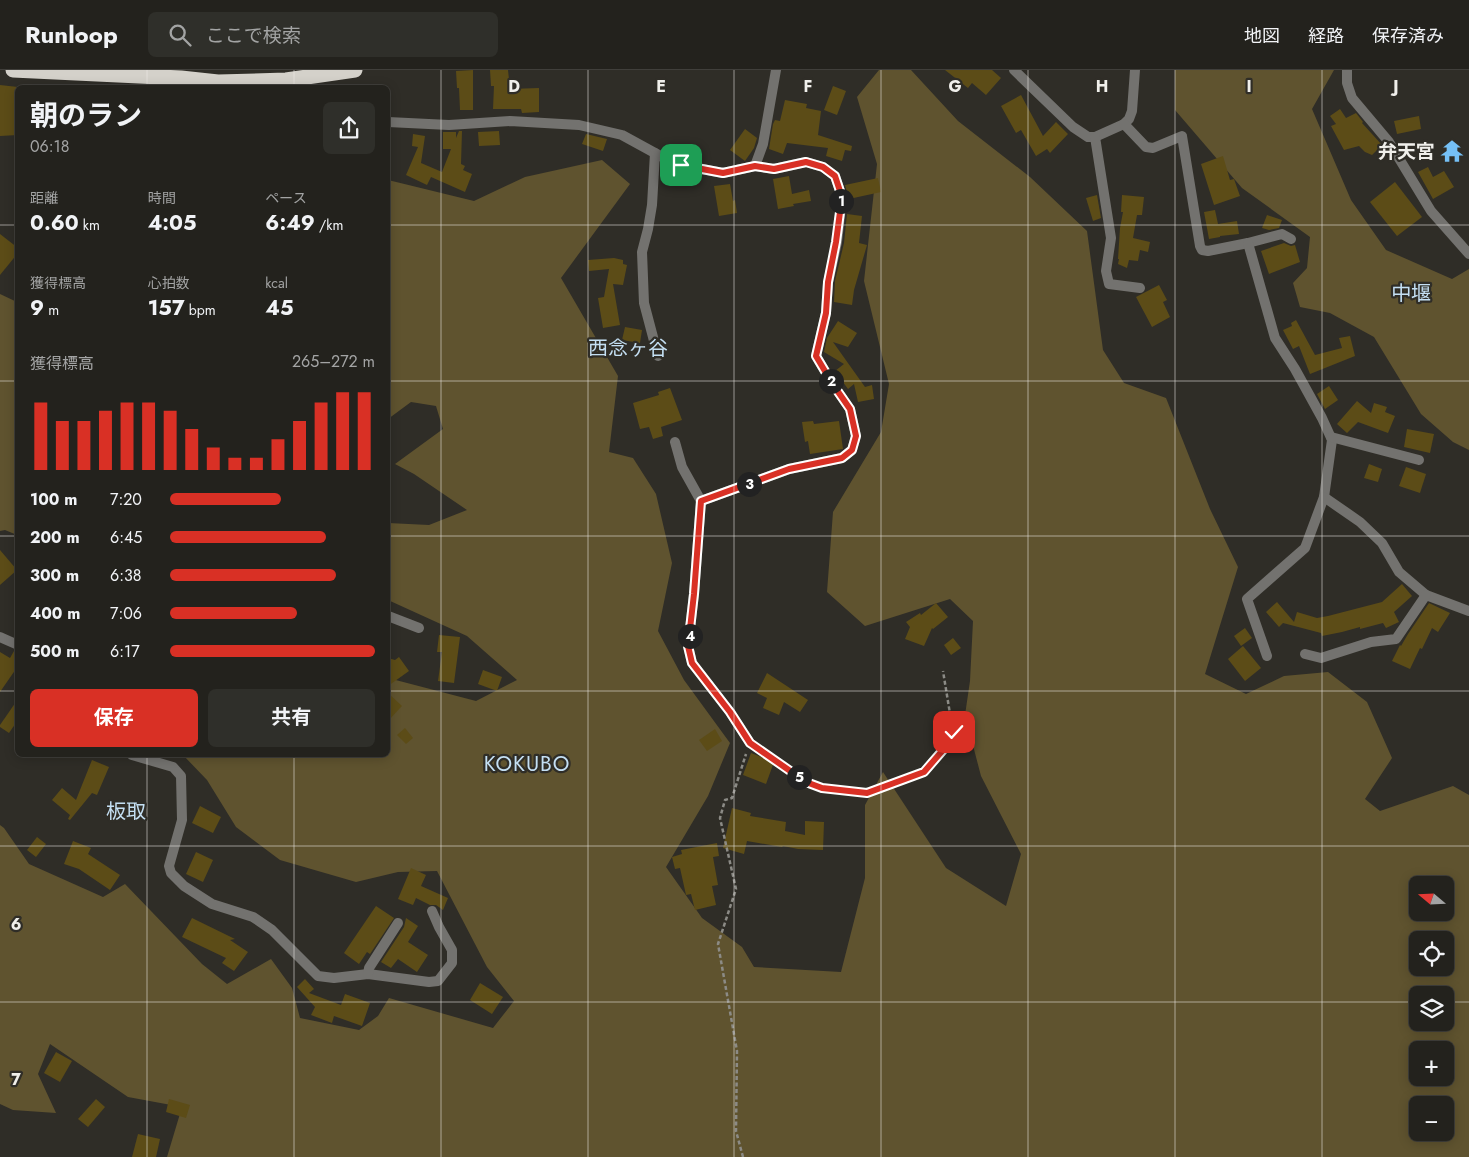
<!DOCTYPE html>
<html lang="ja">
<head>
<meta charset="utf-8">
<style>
  :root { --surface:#23221d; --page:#2f2f2a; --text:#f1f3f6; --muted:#a3a4a4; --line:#403f3b; --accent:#d93025 }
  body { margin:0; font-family:Jost,"Noto Sans JP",sans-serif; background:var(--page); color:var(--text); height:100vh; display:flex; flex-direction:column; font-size:19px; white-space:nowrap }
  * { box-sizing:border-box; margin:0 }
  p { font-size:16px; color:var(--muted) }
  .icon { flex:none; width:28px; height:28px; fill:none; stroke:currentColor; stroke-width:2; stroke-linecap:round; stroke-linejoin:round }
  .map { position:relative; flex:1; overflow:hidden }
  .side { position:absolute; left:15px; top:15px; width:375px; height:672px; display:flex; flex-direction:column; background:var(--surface); border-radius:8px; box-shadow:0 2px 12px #0003,0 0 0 1px var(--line) }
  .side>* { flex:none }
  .needle { width:32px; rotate:289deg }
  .controls { position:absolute; left:1409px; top:806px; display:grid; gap:10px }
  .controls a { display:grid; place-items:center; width:45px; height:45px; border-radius:8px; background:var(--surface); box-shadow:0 2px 12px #0003,0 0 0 1px var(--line); font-size:25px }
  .pin { position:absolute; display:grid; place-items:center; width:42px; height:42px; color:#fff; margin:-21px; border-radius:10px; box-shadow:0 2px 8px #0006 }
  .km { position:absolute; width:25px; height:25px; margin:-12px; border-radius:50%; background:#222; color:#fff; font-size:14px; line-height:25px; text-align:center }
  .round { display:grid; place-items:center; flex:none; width:52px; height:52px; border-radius:8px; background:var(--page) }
  .head { display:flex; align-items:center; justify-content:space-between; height:85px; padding:0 15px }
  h1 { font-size:28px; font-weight:700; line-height:38px }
  .metrics { display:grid; grid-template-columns:repeat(3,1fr); gap:8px; height:85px; padding:5px 15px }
  .metrics div { display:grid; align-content:center }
  .metrics b { font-size:21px; font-weight:700 }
  .metrics small { font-size:14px; font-weight:400 }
  .metrics p { font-size:14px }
  .chart { height:140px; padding:10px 15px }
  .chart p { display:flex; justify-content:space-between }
  .chart svg { width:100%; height:90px; margin-top:5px; stroke:var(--accent); stroke-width:6 }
  .cta { display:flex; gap:10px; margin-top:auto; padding:10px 15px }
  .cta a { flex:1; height:58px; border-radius:8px; background:var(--accent); color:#fff; font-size:20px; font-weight:700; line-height:58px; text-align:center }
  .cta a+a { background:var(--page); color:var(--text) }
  ul { padding:0 15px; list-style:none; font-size:16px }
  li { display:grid; grid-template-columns:80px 60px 1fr; align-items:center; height:38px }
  li i { height:12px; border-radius:6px; background:var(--accent) }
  header { display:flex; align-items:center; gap:30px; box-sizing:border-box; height:70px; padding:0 25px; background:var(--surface); border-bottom:1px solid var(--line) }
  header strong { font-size:24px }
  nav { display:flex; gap:28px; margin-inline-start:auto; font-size:18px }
  .search { width:350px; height:45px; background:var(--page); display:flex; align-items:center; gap:12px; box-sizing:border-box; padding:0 18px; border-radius:8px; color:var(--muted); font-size:19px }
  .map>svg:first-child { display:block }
  .green { fill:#5f532f; fill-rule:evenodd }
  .building { fill:#5c4c17 }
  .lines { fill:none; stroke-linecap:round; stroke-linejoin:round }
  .path { stroke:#8c8b86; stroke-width:2.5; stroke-dasharray:4 2.5; stroke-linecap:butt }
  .street { stroke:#73726f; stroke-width:10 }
  .highway { stroke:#d4d1ca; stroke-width:15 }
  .route-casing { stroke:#fff; stroke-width:10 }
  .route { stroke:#d93025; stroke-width:6 }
  .grid { fill:none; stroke:#f0efeb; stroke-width:1; stroke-opacity:0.55 }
  .labels { text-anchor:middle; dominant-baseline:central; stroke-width:4.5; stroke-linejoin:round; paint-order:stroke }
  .poi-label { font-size:19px; font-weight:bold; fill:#f0efeb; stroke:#2f2d27; text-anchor:end }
  .neighbourhood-label { font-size:20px; fill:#c4dff3; stroke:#2f2d27 }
  .quarter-label { font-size:21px; letter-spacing:1px; fill:#c4dff3; stroke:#2f2d27 }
  .grid-label { font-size:16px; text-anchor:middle; font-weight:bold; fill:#f0efeb; stroke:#2f2d27; stroke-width:4.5; stroke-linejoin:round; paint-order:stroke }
</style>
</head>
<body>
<header>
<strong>Runloop</strong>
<div class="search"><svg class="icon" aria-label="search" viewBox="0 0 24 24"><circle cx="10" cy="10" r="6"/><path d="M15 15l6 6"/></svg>ここで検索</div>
<nav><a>地図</a><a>経路</a><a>保存済み</a></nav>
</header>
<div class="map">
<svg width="1469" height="1087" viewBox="0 0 1469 1087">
  <rect width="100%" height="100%" fill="#2f2d27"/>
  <g class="green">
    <path d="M879 0H911L958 51 1030 107 1087 161 1103 280 1124 313 1166 328 1210 439 1238 497 1205 604 1246 624 1284 606 1328 602 1367 632 1392 688 1365 729 1380 741 1453 716 1469 725V1087H167L182 1037 128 1027 50 974 38 1004 56 1043 13 1040 0 1034V755L4 758 29 794 103 827 125 814 202 894 227 914 271 889 292 918 300 948 359 960 378 946 389 928 493 958 514 931 487 897 437 801 398 802 356 812 280 790 236 757 207 710 183 685H388V608L476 631 517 610 467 566 388 530V453L429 455 467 440 414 404 395 394 443 359 436 336 411 332 388 349V110L474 131 525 107 602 90 630 114 561 208 618 306 609 382 633 388 656 424 672 493 658 561 684 610 730 673 708 726 666 797 702 848 742 877 754 897 841 902 865 808V735L883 702 946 798 1006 836 1021 784 981 706 965 645 970 611 973 551 950 529 865 556 827 522 833 442 881 362 889 314 864 211 877 94 857 27ZM1418 815H1445V842H1418ZM1418 870H1445V898H1418ZM1418 925H1445V952H1418ZM1418 980H1445V1008H1418ZM1418 1035H1445V1062H1418Z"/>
    <polygon points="1175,0 1334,0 1312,39 1351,130 1386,180 1452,209 1469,199 1469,380 1453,372 1421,344 1374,267 1330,243 1300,237 1293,213 1307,198 1310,167 1242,118 1175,40"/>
    <polygon points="0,224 17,232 17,465 5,460 0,461"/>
  </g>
  <g class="building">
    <polygon points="473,0 473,40 460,40 459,18 457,18 456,1"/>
    <polygon points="490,0 508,0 510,19 539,18 539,42 522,43 521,39 493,39 494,16 491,16"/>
    <polygon points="945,0 992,0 1001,8 986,25 972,13 968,18"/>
    <polygon points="0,15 18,17 18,65 0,66"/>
    <polygon points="833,16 846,21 837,45 824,40"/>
    <polygon points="1021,25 1043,66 1056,52 1068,64 1050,83 1047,79 1036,86 1021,60 1016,63 1001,36"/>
    <polygon points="785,30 807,34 806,38 821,41 818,65 852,76 851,81 845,80 842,91 826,86 828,78 787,73 783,84 769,79 773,54 775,50 780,51"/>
    <polygon points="1340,39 1346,48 1356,43 1363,52 1362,53 1382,75 1372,85 1365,82 1359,76 1344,80 1331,56 1336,54 1330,46"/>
    <polygon points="1419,46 1421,59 1397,64 1394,51"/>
    <polygon points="745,59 757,68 754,78 745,91 730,80"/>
    <polygon points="459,61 462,61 461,94 465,96 463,100 472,104 465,122 431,107 427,115 406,105 418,77 412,76 413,64 425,66 421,93 442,102 451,79 443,79 443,62 456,62 456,68"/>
    <polygon points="499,61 500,75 479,76 478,62"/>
    <polygon points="586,64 607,69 603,81 582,74"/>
    <polygon points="1223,86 1230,110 1234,109 1240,126 1214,135 1201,94"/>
    <polygon points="1428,97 1433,107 1444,101 1454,117 1433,129 1418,102"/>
    <polygon points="789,106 792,124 809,120 811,131 793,134 794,136 778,139 773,109"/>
    <polygon points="878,108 881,122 849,129 845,115"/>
    <polygon points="1395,112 1422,147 1397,166 1370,132"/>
    <polygon points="730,114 733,131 735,130 737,143 719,146 714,116"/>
    <polygon points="1097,125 1101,148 1093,151 1086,128"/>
    <polygon points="1122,125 1144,127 1142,145 1137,145 1133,168 1150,172 1148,182 1140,180 1138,191 1129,190 1127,198 1118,194 1119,189 1118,189 1120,158 1123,142 1121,142"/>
    <polygon points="1215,140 1218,154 1237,151 1239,164 1220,166 1220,167 1209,169 1204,142"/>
    <polygon points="847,144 862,146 859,173 867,175 854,220 852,235 834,232 835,211 844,173"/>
    <polygon points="1267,145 1282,150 1279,158 1269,160 1262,158"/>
    <polygon points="0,164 18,178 18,183 0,205"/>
    <polygon points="1284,173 1291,176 1295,175 1300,192 1269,204 1261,181"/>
    <polygon points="614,188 623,190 623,194 627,195 623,215 613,214 620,255 603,258 598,228 604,227 609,199 589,201 588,190"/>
    <polygon points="1159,215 1167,230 1163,232 1170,247 1152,257 1136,227"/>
    <polygon points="1296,250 1315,285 1342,278 1339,268 1350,266 1355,286 1310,304 1299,276 1293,279 1283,260 1292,256 1291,253"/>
    <polygon points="838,251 857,263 848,277 833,272 865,317 872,315 874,329 858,332 854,314 848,319 835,301 844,294 824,282 827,268"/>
    <polygon points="625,257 642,260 640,273 622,270"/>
    <polygon points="1329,316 1338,330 1325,339 1317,324"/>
    <polygon points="670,318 682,350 661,357 663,366 653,369 649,357 640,359 633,333 659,325 658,322"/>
    <polygon points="1357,331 1371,343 1374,333 1387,337 1385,342 1395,346 1388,363 1358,352 1347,363 1337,354"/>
    <polygon points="813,351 814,354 839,351 843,379 810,384 808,371 805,372 802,352"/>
    <polygon points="1407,359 1434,364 1430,383 1404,377"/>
    <polygon points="1369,394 1382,399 1378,412 1364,408"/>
    <polygon points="1406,397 1426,404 1420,423 1399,416"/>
    <polygon points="0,480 17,500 0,515"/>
    <polygon points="1402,514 1412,526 1394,542 1399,552 1386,558 1383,553 1360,559 1360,557 1342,562 1322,566 1321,563 1283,553 1279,557 1266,542 1277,532 1294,552 1297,542 1317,548 1328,546 1382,532"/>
    <polygon points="936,533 948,547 933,559 932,558 924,576 905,569 910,557 906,552 920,543 921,545"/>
    <polygon points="1429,533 1450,543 1438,562 1432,558 1422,579 1420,578 1410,599 1392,591 1400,575 1401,576 1408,564"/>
    <polygon points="1245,558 1252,568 1241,576 1234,566"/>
    <polygon points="439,565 460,567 454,613 438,611 442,582 437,582"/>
    <polygon points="953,568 961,578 951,585 944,575"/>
    <polygon points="1243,576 1261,598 1245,611 1228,589"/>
    <polygon points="14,581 18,582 18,596 0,622 0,582 10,588"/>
    <polygon points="399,587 409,601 388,616 388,588 395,590"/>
    <polygon points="483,600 502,607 497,621 478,614"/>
    <polygon points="767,603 808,630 800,642 784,632 779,645 763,638 767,628 757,623"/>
    <polygon points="388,623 402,636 388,651"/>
    <polygon points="18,629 18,650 9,663 0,657 0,655"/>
    <polygon points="405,658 413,668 406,674 397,665"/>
    <polygon points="715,659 722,671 707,681 699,670"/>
    <polygon points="751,683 774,692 766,714 743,705"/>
    <polygon points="92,690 109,697 97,725 92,723 70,750 68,749 70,745 52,730 62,718 76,730"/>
    <polygon points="200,736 221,747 213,763 192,753"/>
    <polygon points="732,738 751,743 750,746 786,752 785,761 805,765 805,751 824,752 823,780 798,779 783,776 782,777 747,771 744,784 723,778"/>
    <polygon points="37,767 46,774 36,787 27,780"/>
    <polygon points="73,771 91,778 88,784 120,805 110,820 79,799 64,794"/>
    <polygon points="717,773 719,786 713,787 718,815 712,816 716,835 695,840 691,824 686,825 680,798 675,799 672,787 682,784 681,780"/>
    <polygon points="196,782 213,790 203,812 186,804"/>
    <polygon points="411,798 426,805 421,816 448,828 443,840 436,835 430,835 416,828 413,835 398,829"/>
    <polygon points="376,836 394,848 370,884 367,882 359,894 344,883"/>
    <polygon points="192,848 235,869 230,870 248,882 234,901 222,893 226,888 182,867"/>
    <polygon points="406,848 418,856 408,872 428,885 417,902 398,889 391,898 381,892 404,857"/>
    <polygon points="305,909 314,919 309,923 341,935 345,924 370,933 362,956 334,946 332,953 311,945 315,937 297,917"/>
    <polygon points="480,913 503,927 492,944 470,930"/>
    <polygon points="56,982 72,991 60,1012 44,1003"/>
    <polygon points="96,1029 105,1037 88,1057 78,1049"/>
    <polygon points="169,1029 190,1035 186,1048 166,1042"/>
    <polygon points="138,1064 160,1069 156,1087 132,1087"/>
  </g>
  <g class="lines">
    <g class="path">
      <polyline points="757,678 806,712 822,717 867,723 923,701 943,680 953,662 943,601"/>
      <polyline points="743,1087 736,1061 737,981 718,874 736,819 720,748 725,730 732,728 746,684"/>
    </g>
    <g class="street">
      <polyline points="1014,0 1073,57 1088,67 1095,67 1124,54 1129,49 1132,41 1135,0"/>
      <polyline points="1347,0 1347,13 1352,28 1389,72 1431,141 1469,184"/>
      <polyline points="388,52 449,55 510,51 579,55 622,65 664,88 681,95 723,103 755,96 763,74 776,0"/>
      <polyline points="1124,54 1146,77 1153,78 1182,66 1200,176 1202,180 1208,181 1248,173 1282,164 1291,169"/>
      <polyline points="1095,67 1111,168 1106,201 1109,214 1140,218"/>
      <polyline points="655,83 652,135 648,159 642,182 644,233 658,286"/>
      <polyline points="1248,173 1275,268 1295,299 1322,348 1332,370 1324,427 1305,478 1247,529 1267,586"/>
      <polyline points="1331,367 1419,390"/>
      <polyline points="675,372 682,397 701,431 694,524 688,576 692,593 730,642 750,673"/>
      <polyline points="1324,427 1360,452 1382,473 1399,502 1426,525 1469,541"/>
      <polyline points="701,431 789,399 842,388 852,380 856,366 850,339 832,313 816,286 826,243 828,213 837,172 842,127 835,106 823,97 806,92 774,99 755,96"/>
      <polyline points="388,546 419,558"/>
      <polyline points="0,567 18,575"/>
      <polyline points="1305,584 1321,588 1371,572 1396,569 1426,525"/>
      <polyline points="132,685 173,697 181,706 182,750 169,796 171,803 184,816 212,834 253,847 272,860 318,906 334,908 368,904 429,912 438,911 452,893 452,880 439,857 432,841"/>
      <polyline points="368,904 369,898 398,853"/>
    </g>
    <polyline class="highway" points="13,0 181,8 218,12 286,10 355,0"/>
  </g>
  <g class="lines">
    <defs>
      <polyline id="route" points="681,95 723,103 755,96 774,99 806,92 823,97 835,106 842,127 836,172 828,212 826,243 816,286 832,313 850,339 856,366 852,380 842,388 789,399 701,431 694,524 688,576 692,593 730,642 750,673 806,712 822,718 867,723 924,702 943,680 954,662"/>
    </defs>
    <use href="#route" class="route-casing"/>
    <use href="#route" class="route"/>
  </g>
  <path class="grid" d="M147 0V18M294 0V18M441 0V1087M588 0V1087M734 0V1087M881 0V1087M1028 0V1087M1175 0V1087M1322 0V1087M0 155H18M388 155H1469M0 311H18M388 311H1469M0 466H18M388 466H1469M0 621H18M388 621H1469M147 685V1087M294 685V1087M0 776H1469M0 932H1418M1445 932H1469"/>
  <defs>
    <symbol id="temple-bare" viewBox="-9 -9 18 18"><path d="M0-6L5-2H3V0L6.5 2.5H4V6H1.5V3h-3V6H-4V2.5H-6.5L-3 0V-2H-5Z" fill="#75c0f6" stroke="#2f2d27" stroke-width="2.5" paint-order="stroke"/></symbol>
  </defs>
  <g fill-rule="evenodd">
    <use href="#temple-bare" x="1436" y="65" width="32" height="32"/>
  </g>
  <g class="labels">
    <g class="poi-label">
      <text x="1435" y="81">弁天宮</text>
    </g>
    <g class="neighbourhood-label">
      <text x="1411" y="223">中堰</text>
      <text x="628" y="278">西念ヶ谷</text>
      <text x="126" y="741">板取</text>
    </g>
    <g class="quarter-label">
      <text x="527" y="694">KOKUBO</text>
    </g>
  </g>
  <g class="grid-label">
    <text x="514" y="22">D</text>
    <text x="661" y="22">E</text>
    <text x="808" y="22">F</text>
    <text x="955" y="22">G</text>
    <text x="1102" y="22">H</text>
    <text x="1249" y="22">I</text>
    <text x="1396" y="22">J</text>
    <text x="16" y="860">6</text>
    <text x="16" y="1015">7</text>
  </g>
</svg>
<div class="controls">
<a><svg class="needle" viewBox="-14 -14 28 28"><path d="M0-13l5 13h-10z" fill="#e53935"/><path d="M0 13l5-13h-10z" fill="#a3a4a4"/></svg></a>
<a><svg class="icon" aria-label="locate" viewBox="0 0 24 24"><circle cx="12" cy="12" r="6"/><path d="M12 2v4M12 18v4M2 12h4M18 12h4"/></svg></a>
<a><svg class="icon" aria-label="layers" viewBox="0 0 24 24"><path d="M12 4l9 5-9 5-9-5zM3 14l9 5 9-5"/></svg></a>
<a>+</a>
<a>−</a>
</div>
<div class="pin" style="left:681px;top:95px;background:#1e9e55"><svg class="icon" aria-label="arrive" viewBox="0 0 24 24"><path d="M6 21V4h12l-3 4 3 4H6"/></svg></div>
<div class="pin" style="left:954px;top:662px;background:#d93025"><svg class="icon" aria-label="check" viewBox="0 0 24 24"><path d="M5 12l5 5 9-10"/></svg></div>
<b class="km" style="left:841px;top:131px">1</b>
<b class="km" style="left:831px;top:311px">2</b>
<b class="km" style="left:749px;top:414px">3</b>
<b class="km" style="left:690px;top:566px">4</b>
<b class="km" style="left:799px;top:707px">5</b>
<section class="side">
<div class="head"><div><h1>朝のラン</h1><p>06:18</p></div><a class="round"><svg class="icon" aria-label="share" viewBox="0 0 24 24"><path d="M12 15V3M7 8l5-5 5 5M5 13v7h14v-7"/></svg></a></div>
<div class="metrics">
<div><p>距離</p><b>0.60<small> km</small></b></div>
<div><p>時間</p><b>4:05</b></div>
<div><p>ペース</p><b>6:49<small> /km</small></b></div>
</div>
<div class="metrics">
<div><p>獲得標高</p><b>9<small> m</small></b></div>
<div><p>心拍数</p><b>157<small> bpm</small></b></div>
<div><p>kcal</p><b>45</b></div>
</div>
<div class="chart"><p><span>獲得標高</span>265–272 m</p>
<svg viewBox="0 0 160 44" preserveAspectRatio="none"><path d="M5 44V11M15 44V20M25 44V20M35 44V15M45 44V11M55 44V11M65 44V15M75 44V24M85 44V33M95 44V38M105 44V38M115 44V29M125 44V20M135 44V11M145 44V6M155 44V6"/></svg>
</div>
<ul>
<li><b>100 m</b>7:20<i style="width:54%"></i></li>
<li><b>200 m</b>6:45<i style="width:76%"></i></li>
<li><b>300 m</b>6:38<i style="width:81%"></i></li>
<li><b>400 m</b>7:06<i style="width:62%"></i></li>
<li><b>500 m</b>6:17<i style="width:100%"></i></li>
</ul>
<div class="cta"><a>保存</a><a>共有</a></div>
</section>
</div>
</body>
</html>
